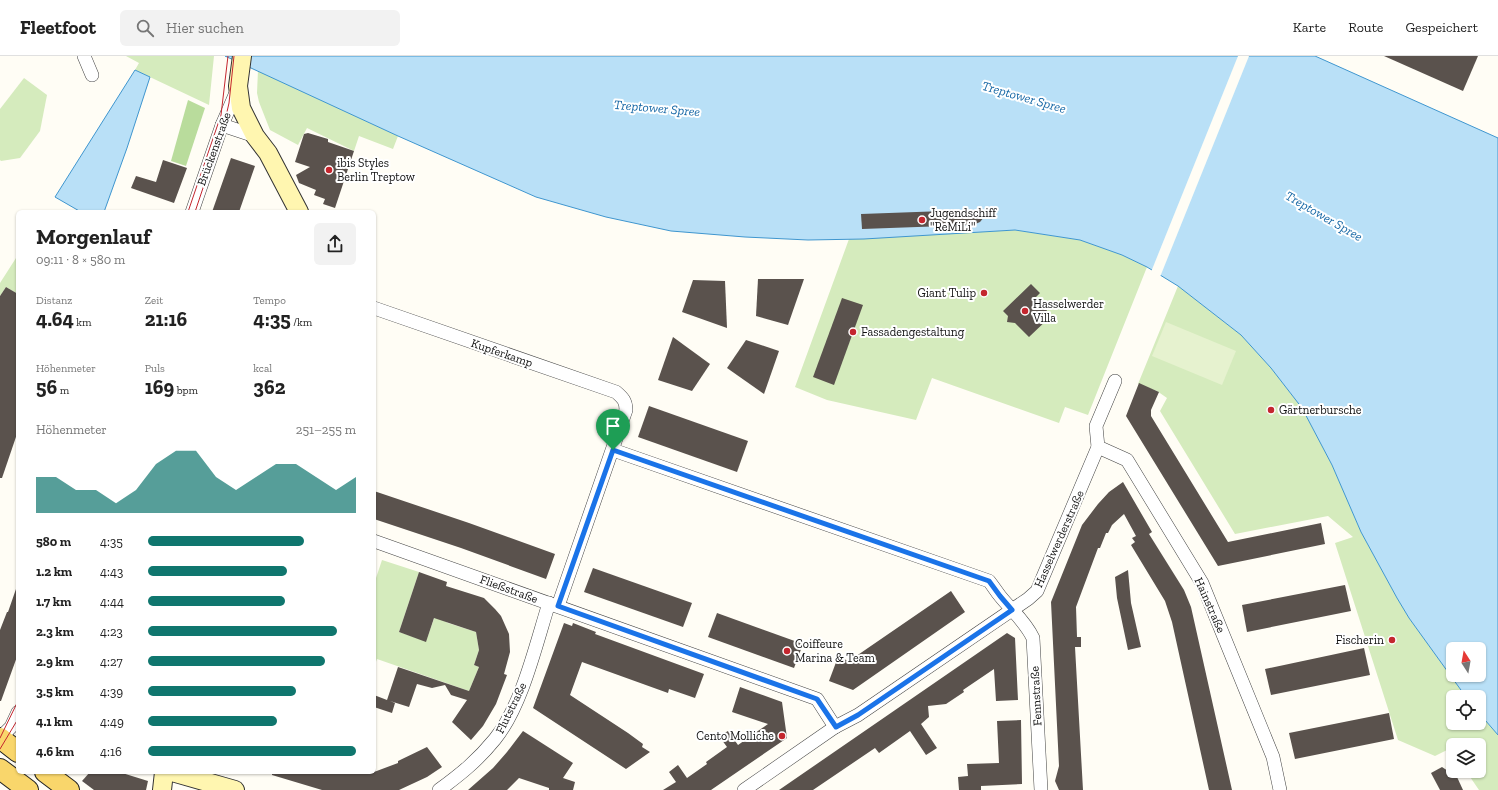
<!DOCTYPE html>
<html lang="de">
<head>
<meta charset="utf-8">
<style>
  :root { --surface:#fff; --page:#f2f2f2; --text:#222; --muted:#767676; --line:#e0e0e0; --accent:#0f766e }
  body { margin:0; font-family:"Zilla Slab",serif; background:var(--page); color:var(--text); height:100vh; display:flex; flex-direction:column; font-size:15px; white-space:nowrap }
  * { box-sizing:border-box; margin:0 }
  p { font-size:13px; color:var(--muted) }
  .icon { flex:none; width:22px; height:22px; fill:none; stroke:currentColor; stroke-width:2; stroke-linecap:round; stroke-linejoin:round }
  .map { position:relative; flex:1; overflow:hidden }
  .sheet { position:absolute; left:16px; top:154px; width:360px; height:564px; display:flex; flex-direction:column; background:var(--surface); border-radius:6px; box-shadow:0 1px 3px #0004 }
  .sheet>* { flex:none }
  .needle { width:26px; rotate:349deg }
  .tools { position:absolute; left:1446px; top:586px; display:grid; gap:8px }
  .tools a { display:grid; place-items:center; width:40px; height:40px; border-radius:6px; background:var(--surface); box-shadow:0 1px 3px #0004; font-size:20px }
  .pin { position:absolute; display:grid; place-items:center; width:34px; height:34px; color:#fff; margin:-41px -17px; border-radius:50% 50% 50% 0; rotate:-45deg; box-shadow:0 0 4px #0007 }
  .pin .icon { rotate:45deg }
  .round { display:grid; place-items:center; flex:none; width:42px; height:42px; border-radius:6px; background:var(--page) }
  .head { display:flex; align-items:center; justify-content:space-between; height:68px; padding:0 20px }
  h1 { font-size:22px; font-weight:800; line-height:30px }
  .stats { display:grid; grid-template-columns:repeat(3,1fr); gap:6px; height:68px; padding:4px 20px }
  .stats div { display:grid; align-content:center }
  .stats b { font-size:20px; font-weight:800 }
  .stats small { font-size:11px; font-weight:400 }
  .stats p { font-size:11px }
  .chart { height:112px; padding:8px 20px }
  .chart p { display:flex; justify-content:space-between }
  .chart svg { width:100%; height:72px; margin-top:4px; fill:var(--accent); opacity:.7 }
  ul { padding:0 20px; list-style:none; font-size:13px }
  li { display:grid; grid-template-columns:64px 48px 1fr; align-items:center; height:30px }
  li i { height:10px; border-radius:5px; background:var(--accent) }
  header { display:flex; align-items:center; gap:24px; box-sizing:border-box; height:56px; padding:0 20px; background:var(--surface); border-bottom:1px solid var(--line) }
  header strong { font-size:19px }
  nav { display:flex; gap:22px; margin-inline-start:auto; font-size:14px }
  .search { width:280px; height:36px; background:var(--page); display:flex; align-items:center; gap:10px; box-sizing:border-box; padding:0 14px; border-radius:6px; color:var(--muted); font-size:15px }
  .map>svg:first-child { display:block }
  .green { fill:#d5ebbd }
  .forest { fill:#b9dc9c }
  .pitch { fill:#e6f2cf }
  .water { fill:#b9e0f7; stroke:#3f96cf; fill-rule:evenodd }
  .pier { fill:#fffdf5 }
  .building { fill:#5a524d }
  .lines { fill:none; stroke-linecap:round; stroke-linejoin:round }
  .street-casing { stroke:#444; stroke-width:14 }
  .secondary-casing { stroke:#333; stroke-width:20 }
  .primary-casing { stroke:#222; stroke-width:22 }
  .street { stroke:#fff; stroke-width:13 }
  .secondary { stroke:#fff6b0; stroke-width:18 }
  .primary { stroke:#f9d66b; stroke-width:20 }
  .tram { stroke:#c4262e; stroke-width:1 }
  .route-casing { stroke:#fff; stroke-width:8 }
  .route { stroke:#1a73e8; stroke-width:5 }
  .poi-dot { fill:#c4262e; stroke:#fff; stroke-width:1.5 }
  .labels { text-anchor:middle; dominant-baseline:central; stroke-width:4; stroke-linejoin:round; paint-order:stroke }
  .street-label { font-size:12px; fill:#111; stroke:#fff }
  .poi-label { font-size:12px; fill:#111; stroke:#fff; text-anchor:start }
  .water-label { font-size:13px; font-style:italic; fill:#1768a6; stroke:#fff }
</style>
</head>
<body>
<header>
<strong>Fleetfoot</strong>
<div class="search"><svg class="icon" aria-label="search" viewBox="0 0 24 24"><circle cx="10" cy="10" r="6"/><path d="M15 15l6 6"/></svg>Hier suchen</div>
<nav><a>Karte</a><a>Route</a><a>Gespeichert</a></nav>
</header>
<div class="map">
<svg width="1498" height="734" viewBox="0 0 1498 734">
  <rect width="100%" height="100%" fill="#fffdf5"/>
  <g class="green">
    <polygon points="126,0 214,0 209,49 135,14 139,7"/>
    <polygon points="258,14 398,80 393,93 359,80 354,95 307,72 298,89 270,74 259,46 257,37"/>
    <polygon points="24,22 47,39 40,75 20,102 1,105 0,104 0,53"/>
    <polygon points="1015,174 1080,184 1122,199 1147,211 1088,359 1065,351 1059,367 932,322 916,364 827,344 795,331 849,183"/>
    <polygon points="16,202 18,203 18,238 6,231 0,240 0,227"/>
    <polygon points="1178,230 1241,279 1271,312 1302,352 1332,409 1361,476 1397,542 1409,562 1466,641 1453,641 1453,667 1479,667 1479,657 1498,679 1498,734 1479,734 1466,715 1479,715 1479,689 1453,689 1453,691 1435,700 1398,684 1335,487 1353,481 1328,460 1235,478 1160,355 1167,342 1157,335 1138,328"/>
    <polygon points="382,504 419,516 399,576 426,585 435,560 448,567 476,576 479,594 474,609 479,611 469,635 377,603 374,611 374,528"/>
  </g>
  <polygon class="forest" points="188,44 205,52 186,110 171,105"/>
  <polygon class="pitch" points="1166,266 1236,295 1222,329 1152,300"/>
  <g class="water">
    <path d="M225 0H1315L1498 82V679L1479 657V641H1466L1409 562 1397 542 1361 476 1332 409 1302 352 1271 312 1241 279 1178 230 1147 211 1122 199 1080 184 1015 174 864 183 808 184 745 181 671 175 606 161 536 141 398 80ZM1453 593H1479V619H1453Z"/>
    <polygon points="135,14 150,21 127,92 104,156 81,156 55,141"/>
  </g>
  <polygon class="pier" points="1238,0 1249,0 1160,221 1151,216"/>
  <g class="building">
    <polygon points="1384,0 1478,0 1463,35"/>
    <polygon points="308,77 328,83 328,86 354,95 335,152 323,148 325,143 314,139 316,134 299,127 296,119 310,111 295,106 304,78"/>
    <polygon points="231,102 255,110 239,156 212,156"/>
    <polygon points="163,104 187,112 174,147 131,132 136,120 156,126"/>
    <polygon points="972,154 980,156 984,161 980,166 973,169 862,173 861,158"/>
    <polygon points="758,223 804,223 788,269 756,260"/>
    <polygon points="693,224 725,225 727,272 682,256"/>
    <polygon points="1031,228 1040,237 1035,242 1047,254 1046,256 1050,261 1029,281 1015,267 1007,266 1008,260 1003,255"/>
    <polygon points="6,231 18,238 18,375 2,422 0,422 0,240"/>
    <polygon points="842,242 863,249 834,329 813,321"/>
    <polygon points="673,281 710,308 692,335 658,324"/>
    <polygon points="746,284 779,295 764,338 727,312"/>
    <polygon points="1139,327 1159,336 1151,354 1151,360 1228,486 1321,467 1325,488 1218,510 1126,360"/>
    <polygon points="649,350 748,385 737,416 638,381"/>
    <polygon points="1123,426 1152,476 1149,478 1184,534 1191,551 1232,734 1209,734 1172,566 1165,545 1131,489 1135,486 1132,482 1136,480 1124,458 1112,469 1108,477 1106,477 1100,492 1098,492 1076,551 1077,581 1081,581 1081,591 1075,591 1083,734 1059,734 1055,725 1059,710 1051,546 1082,469 1098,448 1109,436"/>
    <polygon points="374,435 469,467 555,498 546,523 461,492 374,463"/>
    <polygon points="593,512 692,547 683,571 584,536"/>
    <polygon points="1128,514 1131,547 1141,591 1128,594 1117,542 1115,521"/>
    <polygon points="419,516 447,526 446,530 484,542 495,553 501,560 509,578 510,596 504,618 507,619 496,648 483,670 471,684 452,666 467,644 451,639 445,629 432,632 417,628 409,651 390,645 395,647 392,657 374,651 374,639 387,644 398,611 469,635 479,611 474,609 479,594 476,576 434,562 426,586 399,576"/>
    <polygon points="1345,529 1351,555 1247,576 1242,549"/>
    <polygon points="16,533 18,534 18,598 1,645 0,645 0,574 7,556 8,556"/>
    <polygon points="951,535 965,556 853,634 829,625 838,601 849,605"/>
    <polygon points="717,557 803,588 794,612 708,581"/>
    <polygon points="564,567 572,570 573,567 596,576 595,578 704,618 695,642 669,633 668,637 582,606 570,639 628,677 643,688 642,691 650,696 626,713 533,652"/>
    <polygon points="1007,577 1015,582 1018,644 996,645 994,613 963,634 964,636 946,648 928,650 929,661 921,668 937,692 926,699 910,675 879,697 875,692 813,734 779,734"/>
    <polygon points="1364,592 1370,619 1271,639 1265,613"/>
    <polygon points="740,631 782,646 787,682 711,734 663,734 676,726 669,716 678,709 687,722 707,708 706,706 727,691 719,680 728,675 738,689 768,668 732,656"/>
    <polygon points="1389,657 1394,683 1295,703 1289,677"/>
    <polygon points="1021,664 1022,728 981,730 981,734 959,734 958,721 968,720 967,708 999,707 997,665"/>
    <polygon points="523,675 573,707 563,722 575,726 573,734 549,734 549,732 519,722 507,734 468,734 493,712 507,696"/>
    <polygon points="427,691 442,711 427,721 399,734 322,734 272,719 272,716 349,716 353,718 374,716 398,707 398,705"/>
    <polygon points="1442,711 1457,721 1463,734 1440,734 1431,717"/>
    <polygon points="90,716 119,716 148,725 146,734 94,734 82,725"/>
  </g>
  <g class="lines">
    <defs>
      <g id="street">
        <polyline points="84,0 92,19"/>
        <polyline points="222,69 255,80"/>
        <polyline points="192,156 222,69 238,32"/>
        <path d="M374 252 616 336C623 342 626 345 626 354L558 550"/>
        <polyline points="1098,391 1127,404 1202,527 1273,701 1280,734"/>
        <path d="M613 394 989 525C993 530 996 535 1000 540 1012 555 1025 565 1033 582L1041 734"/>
        <polyline points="374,485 817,643 835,671"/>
        <polyline points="0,682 11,671 18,656"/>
        <path d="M439 734C461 718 478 704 495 683 522 650 536 588 549 547"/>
        <polyline points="744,734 835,671 858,659 1028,543 1037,535 1098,391 1096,370 1115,325"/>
      </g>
      <g id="secondary">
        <polyline points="242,0 238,30 241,52 255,80 268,97 299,156"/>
        <polyline points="172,716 235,734"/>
        <polyline points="162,734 164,716"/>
      </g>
      <g id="primary">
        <polyline points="0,682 18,696"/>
        <polyline points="0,713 28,734"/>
        <polyline points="45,716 69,734"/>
      </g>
    </defs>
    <use href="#street" class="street-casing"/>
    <use href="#secondary" class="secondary-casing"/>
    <use href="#primary" class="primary-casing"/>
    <use href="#street" class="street"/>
    <use href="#secondary" class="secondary"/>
    <use href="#primary" class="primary"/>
    <g class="tram">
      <polyline points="224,69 229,47 234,0"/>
      <polyline points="188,156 221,59 228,0"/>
      <polyline points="195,156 219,84"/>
      <polyline points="0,682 18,645"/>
      <polyline points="0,693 18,663"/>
    </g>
  </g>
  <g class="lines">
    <defs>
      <polygon id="route" points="613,394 989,525 1000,540 1012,554 858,659 836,671 817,643 558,550"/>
    </defs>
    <use href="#route" class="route-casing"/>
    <use href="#route" class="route"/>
  </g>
  <g class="poi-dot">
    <circle cx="329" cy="114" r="4"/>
    <circle cx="922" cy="164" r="4"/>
    <circle cx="984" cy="237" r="4"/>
    <circle cx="1025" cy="255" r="4"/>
    <circle cx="853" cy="276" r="4"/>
    <circle cx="1271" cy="354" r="4"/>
    <circle cx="1392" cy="584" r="4"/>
    <circle cx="787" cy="595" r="4"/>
    <circle cx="782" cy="680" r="4"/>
  </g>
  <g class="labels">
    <g class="street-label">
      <text transform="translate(214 93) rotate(-70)">Brückenstraße</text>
      <text transform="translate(502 297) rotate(19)">Kupferkamp</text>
      <text transform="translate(1059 483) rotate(-66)">Hasselwerderstraße</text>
      <text transform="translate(509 533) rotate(20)">Fließstraße</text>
      <text transform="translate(1210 549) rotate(66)">Hainstraße</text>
      <text transform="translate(1036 640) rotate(-93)">Fennstraße</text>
      <text transform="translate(511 652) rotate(-64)">Flutstraße</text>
    </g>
    <g class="poi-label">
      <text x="337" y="107">ibis Styles<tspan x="337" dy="14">Berlin Treptow</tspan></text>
      <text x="930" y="157">Jugendschiff<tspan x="930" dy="14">"ReMiLi"</tspan></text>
      <text x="976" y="237" text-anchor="end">Giant Tulip</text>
      <text x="1033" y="248">Hasselwerder<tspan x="1033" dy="14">Villa</tspan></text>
      <text x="861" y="276">Fassadengestaltung</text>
      <text x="1279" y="354">Gärtnerbursche</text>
      <text x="1384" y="584" text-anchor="end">Fischerin</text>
      <text x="795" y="588">Coiffeure<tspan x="795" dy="14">Marina &amp; Team</tspan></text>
      <text x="774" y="680" text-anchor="end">Cento Molliche</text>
    </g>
    <g class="water-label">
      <text transform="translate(1024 41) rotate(16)">Treptower Spree</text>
      <text transform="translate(657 52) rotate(5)">Treptower Spree</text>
      <text transform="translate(1324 160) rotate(30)">Treptower Spree</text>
    </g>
  </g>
</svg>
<div class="tools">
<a><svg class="needle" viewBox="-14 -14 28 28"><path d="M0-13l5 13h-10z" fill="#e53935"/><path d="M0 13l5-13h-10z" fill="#767676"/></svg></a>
<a><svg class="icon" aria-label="locate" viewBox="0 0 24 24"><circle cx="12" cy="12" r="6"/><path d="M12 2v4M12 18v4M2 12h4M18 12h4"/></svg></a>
<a><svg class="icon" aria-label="layers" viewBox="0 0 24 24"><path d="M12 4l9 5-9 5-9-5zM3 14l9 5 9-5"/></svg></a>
</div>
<div class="pin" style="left:613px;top:394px;background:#1e9e55"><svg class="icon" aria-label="arrive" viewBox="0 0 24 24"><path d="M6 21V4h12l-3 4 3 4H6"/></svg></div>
<section class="sheet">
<div class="head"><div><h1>Morgenlauf</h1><p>09:11 · 8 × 580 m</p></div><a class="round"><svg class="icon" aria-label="share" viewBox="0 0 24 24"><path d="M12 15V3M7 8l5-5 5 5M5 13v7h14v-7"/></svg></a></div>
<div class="stats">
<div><p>Distanz</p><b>4.64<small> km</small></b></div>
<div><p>Zeit</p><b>21:16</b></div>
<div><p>Tempo</p><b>4:35<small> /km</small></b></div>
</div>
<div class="stats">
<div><p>Höhenmeter</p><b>56<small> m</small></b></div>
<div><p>Puls</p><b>169<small> bpm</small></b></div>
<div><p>kcal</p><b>362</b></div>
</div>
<div class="chart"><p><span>Höhenmeter</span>251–255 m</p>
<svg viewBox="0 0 160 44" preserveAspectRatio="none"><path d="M0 44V22L10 22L20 30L30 30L40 38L50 30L60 14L70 6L80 6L90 22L100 30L110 22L120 14L130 14L140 22L150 30L160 22V44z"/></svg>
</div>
<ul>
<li><b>580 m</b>4:35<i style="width:75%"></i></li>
<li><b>1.2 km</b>4:43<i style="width:67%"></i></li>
<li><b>1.7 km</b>4:44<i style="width:66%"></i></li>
<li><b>2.3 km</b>4:23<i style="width:91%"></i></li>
<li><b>2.9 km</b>4:27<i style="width:85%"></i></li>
<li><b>3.5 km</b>4:39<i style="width:71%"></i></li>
<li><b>4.1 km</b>4:49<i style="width:62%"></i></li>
<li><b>4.6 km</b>4:16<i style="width:100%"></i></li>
</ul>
</section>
</div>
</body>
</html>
